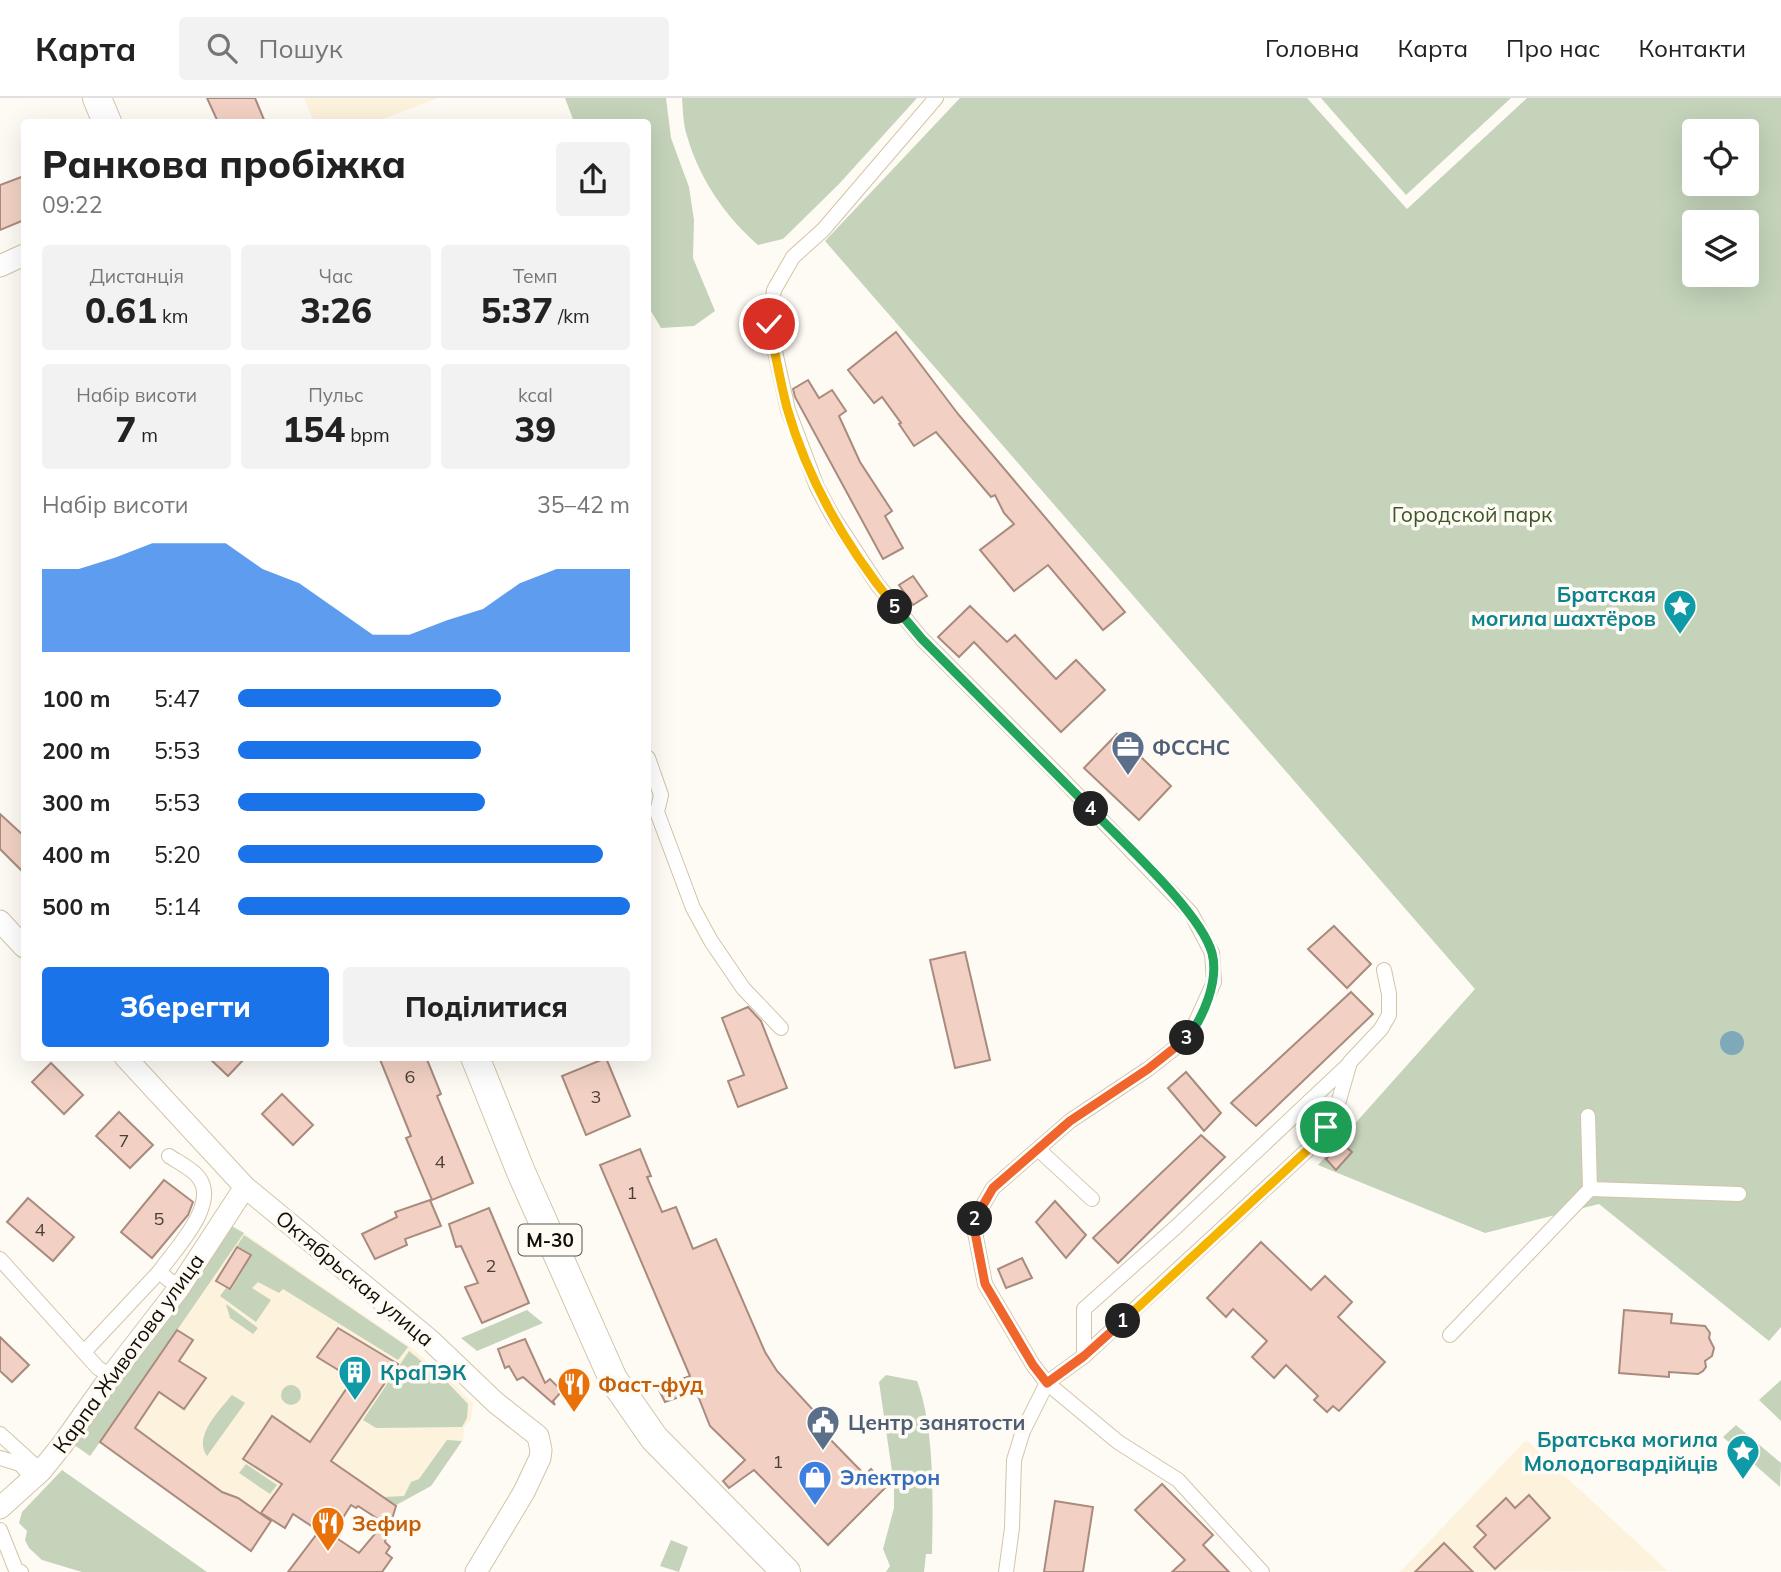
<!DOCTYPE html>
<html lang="uk">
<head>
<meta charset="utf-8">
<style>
  :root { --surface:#fff; --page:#f2f2f2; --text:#222; --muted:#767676; --line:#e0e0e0; --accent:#1a73e8 }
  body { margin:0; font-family:Mulish,sans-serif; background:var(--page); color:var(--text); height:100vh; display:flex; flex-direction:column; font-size:26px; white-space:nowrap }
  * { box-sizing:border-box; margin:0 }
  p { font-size:23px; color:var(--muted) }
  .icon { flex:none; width:38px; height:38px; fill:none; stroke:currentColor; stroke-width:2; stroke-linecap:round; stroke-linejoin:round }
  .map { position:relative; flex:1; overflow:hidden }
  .sheet { position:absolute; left:21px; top:21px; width:630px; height:942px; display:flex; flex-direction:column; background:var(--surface); border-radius:7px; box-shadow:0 7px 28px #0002 }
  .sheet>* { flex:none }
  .tools { position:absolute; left:1682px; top:21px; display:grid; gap:14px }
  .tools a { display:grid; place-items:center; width:77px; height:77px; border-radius:7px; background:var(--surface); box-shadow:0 7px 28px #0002; font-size:35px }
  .pin { position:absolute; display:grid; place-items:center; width:60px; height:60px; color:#fff; margin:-30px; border:4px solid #fff; border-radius:50%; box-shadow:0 2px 7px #0007 }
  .km { position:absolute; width:35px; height:35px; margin:-18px; border-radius:50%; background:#222; color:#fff; font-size:19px; line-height:35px; text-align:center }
  .round { display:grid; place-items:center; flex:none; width:74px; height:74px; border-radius:7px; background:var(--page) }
  .overview { display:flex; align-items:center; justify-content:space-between; height:119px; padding:0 21px }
  h1 { font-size:38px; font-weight:800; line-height:52px }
  .stats { display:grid; grid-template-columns:repeat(3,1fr); gap:10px; height:119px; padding:7px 21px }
  .stats div { display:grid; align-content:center; border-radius:7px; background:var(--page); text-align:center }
  .stats b { font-size:35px; font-weight:800 }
  .stats small { font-size:19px; font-weight:400 }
  .stats p { font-size:19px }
  .chart { height:196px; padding:14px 21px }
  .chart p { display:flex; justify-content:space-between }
  .chart svg { width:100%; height:126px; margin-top:7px; fill:var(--accent); opacity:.7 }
  .primary-button { display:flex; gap:14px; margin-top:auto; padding:14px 21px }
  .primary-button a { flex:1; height:80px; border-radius:7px; background:var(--accent); color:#fff; font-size:28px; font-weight:800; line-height:80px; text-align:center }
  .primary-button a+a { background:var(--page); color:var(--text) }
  ul { padding:0 21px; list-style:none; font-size:23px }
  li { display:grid; grid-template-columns:112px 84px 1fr; align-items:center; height:52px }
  li i { height:18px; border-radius:9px; background:var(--accent) }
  header { display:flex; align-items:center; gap:42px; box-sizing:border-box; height:98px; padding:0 35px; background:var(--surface); border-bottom:2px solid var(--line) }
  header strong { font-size:33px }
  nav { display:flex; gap:38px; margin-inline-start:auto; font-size:24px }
  .search { width:490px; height:63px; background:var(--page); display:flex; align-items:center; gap:18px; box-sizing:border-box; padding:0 24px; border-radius:7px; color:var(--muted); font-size:26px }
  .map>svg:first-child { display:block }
  .built { fill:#fdf2dc }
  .green { fill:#c4d3ba; fill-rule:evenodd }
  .water { fill:#7ea9b8 }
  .building { fill:#f2d1c4; stroke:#a98b7e; stroke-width:2; fill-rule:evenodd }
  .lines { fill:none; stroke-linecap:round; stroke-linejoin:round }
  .street-casing { stroke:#d3c4a8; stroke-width:16 }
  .secondary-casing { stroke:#d3c4a8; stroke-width:23 }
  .highway-casing { stroke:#d3c4a8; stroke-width:30 }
  .street { stroke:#fff; stroke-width:14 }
  .secondary { stroke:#fff; stroke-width:21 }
  .highway { stroke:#fff; stroke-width:28 }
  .split-1-casing { stroke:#fff; stroke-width:14 }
  .split-2-casing { stroke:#fff; stroke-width:14 }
  .split-3-casing { stroke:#fff; stroke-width:14 }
  .split-4-casing { stroke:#fff; stroke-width:14 }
  .split-5-casing { stroke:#fff; stroke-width:14 }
  .split-6-casing { stroke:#fff; stroke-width:14 }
  .split-1 { stroke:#f5b400; stroke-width:9 }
  .split-2 { stroke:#f0652b; stroke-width:9 }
  .split-3 { stroke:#f0652b; stroke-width:9 }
  .split-4 { stroke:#22a559; stroke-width:9 }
  .split-5 { stroke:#22a559; stroke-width:9 }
  .split-6 { stroke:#f5b400; stroke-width:9 }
  .labels { text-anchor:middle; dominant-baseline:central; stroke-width:7; stroke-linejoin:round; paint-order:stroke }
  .number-label { font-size:18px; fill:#4b3f35 }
  .shield { fill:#fefbf5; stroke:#5a554d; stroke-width:2 }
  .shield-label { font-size:19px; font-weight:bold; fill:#130e05 }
  .park-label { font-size:21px; fill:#3b5726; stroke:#fefbf5 }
  .culture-label { font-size:21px; font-weight:bold; fill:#0d838f; stroke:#fefbf5; text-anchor:end }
  .service-label { font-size:21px; font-weight:bold; fill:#4e5e75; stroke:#fefbf5; text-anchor:start }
  .street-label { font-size:21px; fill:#130e05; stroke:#fefbf5 }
  .food-label { font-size:21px; font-weight:bold; fill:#c56008; stroke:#fefbf5; text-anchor:start }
  .shop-label { font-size:21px; font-weight:bold; fill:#366cbe; stroke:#fefbf5; text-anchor:start }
</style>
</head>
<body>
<header>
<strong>Карта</strong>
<div class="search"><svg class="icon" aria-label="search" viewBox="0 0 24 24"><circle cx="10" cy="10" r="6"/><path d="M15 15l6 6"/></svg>Пошук</div>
<nav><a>Головна</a><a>Карта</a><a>Про нас</a><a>Контакти</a></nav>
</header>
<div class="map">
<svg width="1781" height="1474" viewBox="0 0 1781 1474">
  <rect width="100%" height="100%" fill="#fefbf5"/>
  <g class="built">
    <polygon points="304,0 438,0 375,24 314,24"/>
    <polygon points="244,1135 409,1248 450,1282 473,1305 471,1321 464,1330 463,1342 431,1388 396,1408 330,1364 285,1430 271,1423 251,1453 100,1344"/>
    <polygon points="1526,1342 1668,1473 1400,1474"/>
  </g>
  <g class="green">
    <polygon points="565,0 666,0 671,40 689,89 694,122 693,160 715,213 694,228 661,230 648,208 648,24 574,24"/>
    <path d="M682 0H917L839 86 783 141 758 147C725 118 700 82 687 38 683 26 683 12 682 0Z"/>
    <path d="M960 0H1307L1407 111 1527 0H1781V1229L1769 1243 1599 1106 1485 1135 1318 1067 1475 891 825 143ZM1694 33H1746V86H1694ZM1694 124H1746V177H1694Z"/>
    <polygon points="1321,0 1511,0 1406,97"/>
    <polygon points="230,1127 244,1135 100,1344 90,1358 73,1346"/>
    <polygon points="244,1137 408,1249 398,1262 283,1191 279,1195 258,1184 252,1190 271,1202 256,1224 220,1198 226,1190 231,1192 252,1157 237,1148"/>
    <polygon points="226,1206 258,1230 253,1236 230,1220"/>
    <polygon points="527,1212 543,1225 477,1253 461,1240"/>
    <polygon points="409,1253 448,1285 468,1306 467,1320 462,1329 376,1330 363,1322"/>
    <path d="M886 1277 917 1283C935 1330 933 1405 932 1456H926L924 1474H886L890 1468 883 1451 894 1410V1387L879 1284Z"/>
    <polygon points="1781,1282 1781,1323 1759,1302"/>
    <circle cx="291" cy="1297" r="10"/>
    <path d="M232 1297 245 1305 207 1358C193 1338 219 1313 232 1297Z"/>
    <polygon points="1736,1327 1781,1365 1780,1389 1723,1339"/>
    <polygon points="447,1342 462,1343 431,1388 396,1407 384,1399 404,1398 411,1384 419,1381"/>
    <polygon points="246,1366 277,1387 270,1396 239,1375"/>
    <polygon points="62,1372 207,1474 82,1474 42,1462 29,1450 25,1442 27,1433 19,1425 22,1414"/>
    <polygon points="671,1442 688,1449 679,1474 660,1468"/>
  </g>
  <circle class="water" cx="1732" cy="945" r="12"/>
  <g class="building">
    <polygon points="207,0 255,0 265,24 218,24"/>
    <polygon points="24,78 24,122 0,132 0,87"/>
    <polygon points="896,234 958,316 1125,514 1103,532 1048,467 1014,493 980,452 1014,426 1004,415 995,397 991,399 936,334 914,348 899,326 901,325 882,299 874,305 848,272"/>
    <polygon points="808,282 819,300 832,292 846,313 839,318 860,364 892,413 885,418 903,450 883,461 795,299 793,291"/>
    <polygon points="913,478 927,498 913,507 899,487"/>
    <polygon points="970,508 1007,544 1015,537 1056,581 1076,562 1105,592 1061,634 974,544 959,559 938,539"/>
    <polygon points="1117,636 1171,688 1139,722 1084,670"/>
    <polygon points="0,716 24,738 24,775 0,751"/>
    <polygon points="1334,828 1371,866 1347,890 1308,851"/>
    <polygon points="965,854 990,962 955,970 930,862"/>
    <polygon points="1351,894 1373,916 1256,1028 1231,1005"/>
    <polygon points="748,909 761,923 787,990 738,1009 728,983 744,977 722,920"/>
    <polygon points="208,959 246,959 228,978"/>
    <polygon points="379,959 426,959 441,996 437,998 473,1085 432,1102 406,1040 411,1038"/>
    <polygon points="606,960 630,1018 586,1037 562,978"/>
    <polygon points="51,965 83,997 64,1016 32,984"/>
    <polygon points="1186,974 1221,1015 1204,1033 1168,990"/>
    <polygon points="282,996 313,1027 293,1047 262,1016"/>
    <polygon points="119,1014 153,1047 130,1070 96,1038"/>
    <polygon points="1201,1037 1225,1059 1118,1165 1093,1140"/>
    <polygon points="1340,1044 1352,1054 1336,1072 1326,1061"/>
    <polygon points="640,1051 651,1078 647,1079 662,1114 676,1109 693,1151 716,1141 765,1254 777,1273 826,1326 821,1332 865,1377 871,1371 887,1388 828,1447 754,1372 729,1390 723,1383 745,1362 710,1328 696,1293 665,1304 658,1290 690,1278 600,1067"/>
    <polygon points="164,1082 193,1104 188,1117 152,1160 121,1134"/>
    <polygon points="28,1100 74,1139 53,1163 7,1124"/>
    <polygon points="430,1102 441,1128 405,1141 407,1147 375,1161 362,1136 397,1119 395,1114"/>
    <polygon points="1055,1103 1086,1137 1066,1160 1036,1124"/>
    <polygon points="489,1110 529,1205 482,1225 465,1189 478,1185 461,1148 456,1149 449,1126"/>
    <polygon points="1261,1144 1311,1192 1325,1178 1352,1204 1338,1219 1385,1264 1339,1313 1333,1308 1327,1314 1314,1302 1318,1298 1286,1267 1274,1280 1252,1259 1267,1243 1233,1211 1226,1219 1207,1200"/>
    <polygon points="237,1149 251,1157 230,1191 216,1183"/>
    <polygon points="1022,1160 1032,1180 1006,1190 998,1171"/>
    <polygon points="1624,1212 1672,1216 1671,1225 1705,1228 1710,1235 1709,1240 1714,1250 1712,1258 1705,1263 1706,1269 1703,1273 1698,1276 1669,1274 1669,1279 1619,1275"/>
    <path d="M338 1230 398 1266 331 1363 396 1408 385 1444 390 1449 386 1455 392 1460 382 1474H288L319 1433 293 1416 285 1430 261 1415 282 1386 243 1361 272 1318 310 1344 353 1281 317 1259ZM351 1407 356 1410 358 1408 384 1425 359 1455 332 1437Z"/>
    <polygon points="177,1232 193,1242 179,1263 206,1280 184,1311 159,1294 135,1330 222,1394 238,1400 271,1423 251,1453 100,1344"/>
    <polygon points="0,1239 29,1267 12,1284 0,1273"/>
    <polygon points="525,1241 545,1285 550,1281 562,1293 553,1303 555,1307 523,1279 517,1282 509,1268 505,1270 498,1251"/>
    <polygon points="1162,1386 1213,1437 1203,1447 1229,1474 1172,1474 1185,1462 1135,1412"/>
    <polygon points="1529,1397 1550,1420 1495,1471 1474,1449 1486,1437 1477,1428 1506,1400 1515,1410"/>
    <polygon points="1055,1403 1093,1409 1083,1474 1044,1474"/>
    <polygon points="1444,1445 1473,1474 1415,1474"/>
  </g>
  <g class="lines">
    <defs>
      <g id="street">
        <polyline points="936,0 823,132 793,159 774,192 769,226 788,312 817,389 832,417 877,486 922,541 1061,680 1191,815 1212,855 1214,884 1189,939 1148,971 1070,1023 993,1090 973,1124 985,1186 1033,1267 1047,1285 1118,1344 1178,1382 1262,1474"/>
        <polyline points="648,660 661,697 657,714 693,810 711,843 743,890 781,930"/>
        <polyline points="1588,1018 1590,1091 1739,1096"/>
        <polyline points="1039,1052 1092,1101"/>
        <path d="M169 1058C178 1064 193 1071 199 1080 219 1107 175 1151 159 1174L179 1190"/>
        <polyline points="0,1161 98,1270 111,1278"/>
        <polyline points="1450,1237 1590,1091"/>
        <polyline points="85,1253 159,1174"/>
        <polyline points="1084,1258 1084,1211 1176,1129 1349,966"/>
        <polyline points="0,1336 41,1373"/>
        <polyline points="0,1360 20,1366 31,1378"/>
        <polyline points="0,1432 16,1472 21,1474"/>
        <polyline points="1006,1474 1012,1430 1014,1362 1023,1333 1047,1285 1084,1258 1314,1046 1335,1016 1350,964 1381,931 1389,917 1389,896 1384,872"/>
      </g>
      <g id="secondary">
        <polyline points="0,168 24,157"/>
        <polyline points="0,823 24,849"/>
        <polyline points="125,959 245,1089 430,1242 496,1305 538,1338 541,1352 540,1360 524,1394 476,1474"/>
        <polyline points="0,1410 41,1373 62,1347 111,1278 179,1190 245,1089"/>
      </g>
      <g id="highway">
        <polyline points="97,0 107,24"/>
        <polyline points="475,959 521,1074 613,1281 654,1340 786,1474"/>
      </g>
    </defs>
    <use href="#street" class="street-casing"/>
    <use href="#secondary" class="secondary-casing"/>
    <use href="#highway" class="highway-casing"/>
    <use href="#street" class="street"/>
    <use href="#secondary" class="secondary"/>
    <use href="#highway" class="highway"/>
  </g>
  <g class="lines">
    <defs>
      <polyline id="split-1" points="1123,1223 1314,1046 1326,1029"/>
      <polyline id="split-2" points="975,1121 973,1124 985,1186 1033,1267 1047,1285 1084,1258 1123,1223"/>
      <polyline id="split-3" points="975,1121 993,1090 1070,1023 1148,971 1187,940"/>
      <path id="split-4" d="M1091 711C1122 744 1200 813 1212 855 1219 882 1204 919 1187 940"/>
      <polyline id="split-5" points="895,509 922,541 1091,711"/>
      <path id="split-6" d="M769 226C775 254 780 283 787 310 808 383 848 451 895 509"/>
    </defs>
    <use href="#split-1" class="split-1-casing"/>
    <use href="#split-2" class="split-2-casing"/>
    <use href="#split-3" class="split-3-casing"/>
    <use href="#split-4" class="split-4-casing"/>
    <use href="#split-5" class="split-5-casing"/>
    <use href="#split-6" class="split-6-casing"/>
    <use href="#split-1" class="split-1"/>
    <use href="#split-2" class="split-2"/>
    <use href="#split-3" class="split-3"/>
    <use href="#split-4" class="split-4"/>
    <use href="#split-5" class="split-5"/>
    <use href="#split-6" class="split-6"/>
  </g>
  <defs>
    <symbol id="sight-pin" viewBox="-11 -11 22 30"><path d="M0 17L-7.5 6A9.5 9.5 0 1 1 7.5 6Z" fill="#0f9aa8" stroke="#fefbf5"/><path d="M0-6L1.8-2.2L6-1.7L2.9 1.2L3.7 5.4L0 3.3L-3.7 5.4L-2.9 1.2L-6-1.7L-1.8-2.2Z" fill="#fff"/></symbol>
    <symbol id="office-pin" viewBox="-11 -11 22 30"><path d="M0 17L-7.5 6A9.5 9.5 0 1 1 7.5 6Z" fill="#5c6f8a" stroke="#fefbf5"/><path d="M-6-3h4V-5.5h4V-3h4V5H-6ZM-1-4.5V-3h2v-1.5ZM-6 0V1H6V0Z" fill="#fff"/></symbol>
    <symbol id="building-pin" viewBox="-11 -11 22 30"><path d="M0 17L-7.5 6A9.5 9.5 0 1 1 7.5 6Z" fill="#0f9aa8" stroke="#fefbf5"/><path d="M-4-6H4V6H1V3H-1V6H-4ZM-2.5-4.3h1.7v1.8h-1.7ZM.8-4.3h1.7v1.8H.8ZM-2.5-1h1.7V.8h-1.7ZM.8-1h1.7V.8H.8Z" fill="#fff"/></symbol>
    <symbol id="restaurant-pin" viewBox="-11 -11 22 30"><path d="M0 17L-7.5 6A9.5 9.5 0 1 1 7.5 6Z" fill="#e8710a" stroke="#fefbf5"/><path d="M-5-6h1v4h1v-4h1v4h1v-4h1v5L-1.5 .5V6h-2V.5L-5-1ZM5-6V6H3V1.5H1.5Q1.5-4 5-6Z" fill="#fff"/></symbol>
    <symbol id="civic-pin" viewBox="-11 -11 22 30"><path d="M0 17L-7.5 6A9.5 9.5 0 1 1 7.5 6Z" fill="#5c6f8a" stroke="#fefbf5"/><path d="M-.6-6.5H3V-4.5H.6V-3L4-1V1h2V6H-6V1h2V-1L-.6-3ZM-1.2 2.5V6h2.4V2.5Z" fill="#fff"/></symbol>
    <symbol id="shop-pin" viewBox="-11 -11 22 30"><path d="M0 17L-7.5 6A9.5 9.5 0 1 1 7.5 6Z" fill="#3f7fe0" stroke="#fefbf5"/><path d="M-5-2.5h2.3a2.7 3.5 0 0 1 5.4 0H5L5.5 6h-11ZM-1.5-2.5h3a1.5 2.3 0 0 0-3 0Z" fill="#fff"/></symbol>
  </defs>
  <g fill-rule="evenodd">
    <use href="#sight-pin" x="1661" y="489" width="38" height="52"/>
    <use href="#office-pin" x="1109" y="630" width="38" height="52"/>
    <use href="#building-pin" x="336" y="1255" width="38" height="52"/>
    <use href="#restaurant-pin" x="555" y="1267" width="38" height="52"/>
    <use href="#civic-pin" x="804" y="1305" width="38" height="52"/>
    <use href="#sight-pin" x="1724" y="1334" width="38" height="52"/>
    <use href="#shop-pin" x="796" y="1360" width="38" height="52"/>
    <use href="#restaurant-pin" x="309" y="1406" width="38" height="52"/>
  </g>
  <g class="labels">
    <g class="number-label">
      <text x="410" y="978">6</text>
      <text x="596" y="998">3</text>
      <text x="124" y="1042">7</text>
      <text x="440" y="1063">4</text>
      <text x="632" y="1094">1</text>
      <text x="159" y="1120">5</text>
      <text x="40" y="1131">4</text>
      <text x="491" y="1167">2</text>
      <text x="778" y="1363">1</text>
    </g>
    <rect class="shield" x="518.5" y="1126.5" width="63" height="31" rx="5"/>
    <g class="shield-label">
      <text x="550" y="1142">М-30</text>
    </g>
    <g class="park-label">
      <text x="1472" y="416">Городской парк</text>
    </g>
    <g class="culture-label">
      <text x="1656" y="496">Братская<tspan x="1656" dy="24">могила шахтёров</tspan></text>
      <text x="380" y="1274" text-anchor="start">КраПЭК</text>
      <text x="1718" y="1341">Братська могила<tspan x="1718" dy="24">Молодогвардійців</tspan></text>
    </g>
    <g class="service-label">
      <text x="1152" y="649">ФССНС</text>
      <text x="848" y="1324">Центр занятости</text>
    </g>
    <g class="street-label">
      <text transform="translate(355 1180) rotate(40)">Октябрьская улица</text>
      <text transform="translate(128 1255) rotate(-54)">Карпа Животова улица</text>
    </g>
    <g class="food-label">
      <text x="598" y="1286">Фаст-фуд</text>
      <text x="352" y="1425">Зефир</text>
    </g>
    <g class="shop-label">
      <text x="840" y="1379">Электрон</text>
    </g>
  </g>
</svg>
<div class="tools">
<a><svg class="icon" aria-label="locate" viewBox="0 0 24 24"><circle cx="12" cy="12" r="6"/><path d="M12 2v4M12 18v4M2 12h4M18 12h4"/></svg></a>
<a><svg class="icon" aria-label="layers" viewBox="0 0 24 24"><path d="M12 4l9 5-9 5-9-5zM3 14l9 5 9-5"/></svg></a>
</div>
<div class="pin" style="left:1326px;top:1029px;background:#1e9e55"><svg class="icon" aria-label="arrive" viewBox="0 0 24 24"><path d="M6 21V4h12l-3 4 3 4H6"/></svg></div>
<div class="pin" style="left:769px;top:226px;background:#d93025"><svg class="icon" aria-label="check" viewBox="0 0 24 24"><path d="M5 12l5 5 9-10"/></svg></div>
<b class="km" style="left:1123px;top:1223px">1</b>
<b class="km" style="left:975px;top:1121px">2</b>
<b class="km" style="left:1187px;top:940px">3</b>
<b class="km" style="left:1091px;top:711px">4</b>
<b class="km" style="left:895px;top:509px">5</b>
<section class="sheet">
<div class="overview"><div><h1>Ранкова пробіжка</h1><p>09:22</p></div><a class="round"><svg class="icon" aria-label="share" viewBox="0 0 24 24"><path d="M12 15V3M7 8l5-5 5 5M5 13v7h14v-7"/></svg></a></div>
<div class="stats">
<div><p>Дистанція</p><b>0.61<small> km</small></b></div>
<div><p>Час</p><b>3:26</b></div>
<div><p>Темп</p><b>5:37<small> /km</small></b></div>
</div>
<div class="stats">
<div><p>Набір висоти</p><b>7<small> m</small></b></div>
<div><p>Пульс</p><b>154<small> bpm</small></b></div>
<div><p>kcal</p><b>39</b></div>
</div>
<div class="chart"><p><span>Набір висоти</span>35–42 m</p>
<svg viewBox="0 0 160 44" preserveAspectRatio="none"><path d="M0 44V15L10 15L20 11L30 6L40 6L50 6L60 15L70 20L80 29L90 38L100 38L110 33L120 29L130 20L140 15L150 15L160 15V44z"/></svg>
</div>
<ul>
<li><b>100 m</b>5:47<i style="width:67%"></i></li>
<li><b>200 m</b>5:53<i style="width:62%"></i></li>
<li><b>300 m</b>5:53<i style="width:63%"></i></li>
<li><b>400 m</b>5:20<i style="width:93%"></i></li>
<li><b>500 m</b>5:14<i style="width:100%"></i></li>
</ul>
<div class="primary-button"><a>Зберегти</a><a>Поділитися</a></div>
</section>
</div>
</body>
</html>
